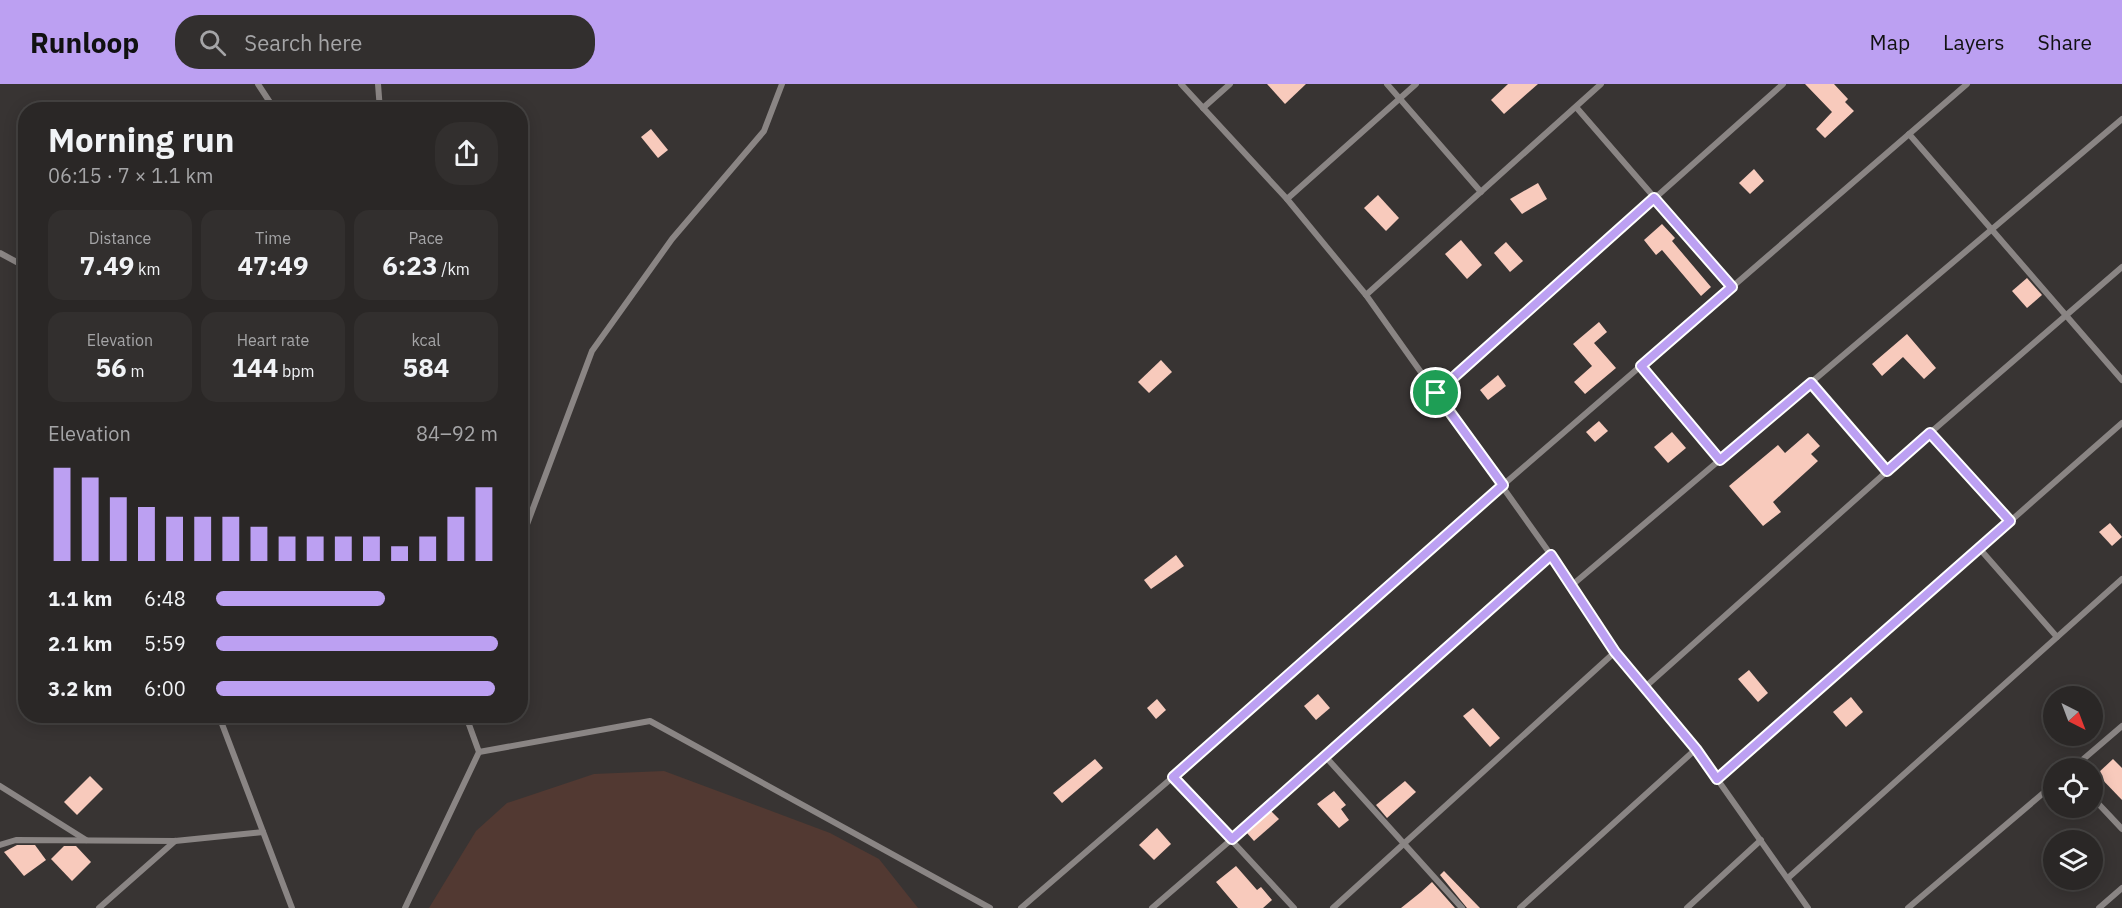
<!DOCTYPE html>
<html lang="en">
<head>
<meta charset="utf-8">
<style>
  :root { --surface:#2a2726; --page:#322f2e; --text:#f1f3f6; --muted:#a5a5a7; --line:#464443; --accent:#bca0f2 }
  body { margin:0; font-family:"IBM Plex Sans",sans-serif; background:var(--page); color:var(--text); height:100vh; display:flex; flex-direction:column; font-size:22px; white-space:nowrap }
  * { box-sizing:border-box; margin:0 }
  p { font-size:20px; color:var(--muted) }
  .icon { flex:none; width:33px; height:33px; fill:none; stroke:currentColor; stroke-width:2; stroke-linecap:round; stroke-linejoin:round }
  .map { position:relative; flex:1; overflow:hidden }
  .drawer { position:absolute; left:18px; top:18px; width:510px; height:621px; display:flex; flex-direction:column; background:var(--surface); border-radius:24px; box-shadow:0 3px 15px #0003,0 0 0 2px var(--line) }
  .drawer>* { flex:none }
  .needle { width:39px; rotate:138deg }
  .tools { position:absolute; left:2043px; top:602px; display:grid; gap:12px }
  .tools a { display:grid; place-items:center; width:60px; height:60px; border-radius:50%; background:var(--surface); box-shadow:0 3px 15px #0003,0 0 0 2px var(--line); font-size:30px }
  .pin { position:absolute; display:grid; place-items:center; width:51px; height:51px; color:#fff; margin:-26px; border:3px solid #fff; border-radius:50%; box-shadow:0 2px 6px #0007 }
  .round { display:grid; place-items:center; flex:none; width:63px; height:63px; border-radius:24px; background:var(--page) }
  .head { display:flex; align-items:center; justify-content:space-between; height:102px; padding:0 30px }
  h1 { font-size:33px; font-weight:700; line-height:45px }
  .metrics { display:grid; grid-template-columns:repeat(3,1fr); gap:9px; height:102px; padding:6px 30px }
  .metrics div { display:grid; align-content:center; border-radius:15px; background:var(--page); text-align:center }
  .metrics b { font-size:26px; font-weight:700 }
  .metrics small { font-size:16px; font-weight:400 }
  .metrics p { font-size:16px }
  .chart { height:168px; padding:12px 30px }
  .chart p { display:flex; justify-content:space-between }
  .chart svg { width:100%; height:108px; margin-top:6px; stroke:var(--accent); stroke-width:6 }
  ul { padding:0 30px; list-style:none; font-size:20px }
  li { display:grid; grid-template-columns:96px 72px 1fr; align-items:center; height:45px }
  li i { height:15px; border-radius:8px; background:var(--accent) }
  header { display:flex; align-items:center; gap:36px; box-sizing:border-box; height:84px; padding:0 30px; background:var(--accent); color:#111 }
  header strong { font-size:28px }
  nav { display:flex; gap:33px; margin-inline-start:auto; font-size:21px }
  .search { width:420px; height:54px; background:var(--page); display:flex; align-items:center; gap:15px; box-sizing:border-box; padding:0 21px; border-radius:24px; color:var(--muted); font-size:22px }
  .map>svg:first-child { display:block }
  .green { fill:#523932 }
  .building { fill:#f8cabc }
  .lines { fill:none; stroke-linecap:round; stroke-linejoin:round }
  .minor { stroke:#8a8584; stroke-width:6 }
  .route-casing { stroke:#fff; stroke-width:12 }
  .route { stroke:#bca0f2; stroke-width:8 }
</style>
</head>
<body>
<header>
<strong>Runloop</strong>
<div class="search"><svg class="icon" aria-label="search" viewBox="0 0 24 24"><circle cx="10" cy="10" r="6"/><path d="M15 15l6 6"/></svg>Search here</div>
<nav><a>Map</a><a>Layers</a><a>Share</a></nav>
</header>
<div class="map">
<svg width="2122" height="824" viewBox="0 0 2122 824">
  <rect width="100%" height="100%" fill="#383433"/>
  <polygon class="green" points="664,687 830,749 879,775 918,824 429,824 476,747 507,719 594,690"/>
  <g class="building">
    <polygon points="1267,0 1306,0 1285,20"/>
    <polygon points="1508,0 1538,0 1504,30 1491,16"/>
    <polygon points="1805,0 1834,0 1848,15 1845,18 1854,27 1825,54 1816,45 1832,28"/>
    <polygon points="651,45 668,66 658,74 641,53"/>
    <polygon points="1754,85 1764,97 1750,110 1739,99"/>
    <polygon points="1538,99 1547,115 1522,130 1510,115"/>
    <polygon points="1378,111 1399,134 1386,147 1364,124"/>
    <polygon points="1662,140 1675,154 1672,157 1711,203 1701,212 1662,166 1656,171 1644,156"/>
    <polygon points="1461,156 1482,181 1467,195 1445,170"/>
    <polygon points="1506,158 1523,177 1510,188 1494,169"/>
    <polygon points="2027,194 2042,211 2027,224 2012,207"/>
    <polygon points="1599,238 1607,248 1594,259 1616,284 1585,310 1574,298 1592,282 1573,260"/>
    <polygon points="1907,250 1936,284 1924,295 1903,273 1882,292 1872,280"/>
    <polygon points="1161,276 1172,288 1149,309 1138,298"/>
    <polygon points="1498,291 1506,302 1488,316 1480,306"/>
    <polygon points="1599,337 1608,347 1595,358 1586,348"/>
    <polygon points="1672,348 1686,364 1668,379 1654,363"/>
    <polygon points="1808,349 1820,362 1811,370 1818,377 1773,418 1781,428 1763,442 1729,402 1778,361 1785,369"/>
    <polygon points="2110,439 2122,453 2112,462 2099,448"/>
    <polygon points="1176,471 1184,482 1151,505 1144,496"/>
    <polygon points="1749,586 1768,609 1758,618 1738,595"/>
    <polygon points="1318,610 1330,624 1316,636 1304,622"/>
    <polygon points="1851,613 1863,628 1846,643 1833,628"/>
    <polygon points="1157,615 1166,626 1156,635 1147,624"/>
    <polygon points="1473,624 1500,654 1490,663 1463,632"/>
    <polygon points="1095,675 1103,684 1062,719 1053,709"/>
    <polygon points="2113,675 2122,684 2122,716 2097,690"/>
    <polygon points="90,692 103,705 77,731 64,718"/>
    <polygon points="1405,697 1416,708 1387,734 1376,721"/>
    <polygon points="1334,707 1346,721 1341,725 1349,736 1339,744 1317,720"/>
    <polygon points="1271,727 1279,735 1254,757 1247,749"/>
    <polygon points="1157,744 1171,760 1154,776 1139,761"/>
    <polygon points="17,761 35,761 46,776 24,792 4,768"/>
    <polygon points="64,762 76,762 91,778 72,797 51,775"/>
    <polygon points="1236,782 1257,806 1261,803 1272,816 1263,824 1238,824 1216,798"/>
    <polygon points="1444,787 1480,824 1467,824 1440,791"/>
    <polygon points="1432,798 1455,824 1401,824 1421,808"/>
  </g>
  <g class="lines">
    <g class="minor">
      <polyline points="258,0 275,26"/>
      <polyline points="378,0 380,26"/>
      <polyline points="1181,0 1287,115 1366,211 1551,471 1615,568 1696,665 1808,824"/>
      <polyline points="1387,0 1481,108"/>
      <polyline points="1576,23 1732,203"/>
      <polyline points="1203,24 1230,0"/>
      <polyline points="1909,50 2122,296"/>
      <polyline points="1287,115 1416,0"/>
      <polyline points="0,169 26,183"/>
      <polyline points="1366,211 1601,0"/>
      <polyline points="1641,282 1721,376"/>
      <polyline points="1811,299 1887,388"/>
      <polyline points="1436,309 1783,0"/>
      <polyline points="1930,349 2010,437"/>
      <polyline points="520,459 592,267 672,155 764,47 782,0"/>
      <polyline points="1979,464 2057,553"/>
      <polyline points="1571,502 2122,35"/>
      <polyline points="1644,604 1930,349 2122,183"/>
      <polyline points="219,632 292,824"/>
      <polyline points="479,668 650,637 990,824"/>
      <polyline points="1324,671 1462,824"/>
      <polyline points="2073,684 2122,642"/>
      <polyline points="1173,693 1294,824"/>
      <polyline points="1717,695 2122,339"/>
      <polyline points="0,702 86,756"/>
      <polyline points="2092,713 2122,745"/>
      <polyline points="0,761 16,756 175,757 263,748"/>
      <polyline points="1788,794 2122,495"/>
      <polyline points="99,824 175,757"/>
      <polyline points="405,824 479,668 467,635 468,632"/>
      <polyline points="1021,824 1173,693 1503,401 1967,0"/>
      <polyline points="1152,824 1232,755 1551,471"/>
      <polyline points="1333,824 1615,568"/>
      <polyline points="1520,824 1696,665"/>
      <polyline points="1687,824 1761,756"/>
      <polyline points="1908,824 2054,700"/>
      <polyline points="2099,824 2122,804"/>
    </g>
  </g>
  <g class="lines">
    <defs>
      <polygon id="route" points="1654,114 1732,203 1641,282 1720,376 1811,299 1887,387 1930,349 2010,437 1717,695 1696,665 1615,568 1551,471 1232,755 1173,693 1503,401 1436,309"/>
    </defs>
    <use href="#route" class="route-casing"/>
    <use href="#route" class="route"/>
  </g>
</svg>
<div class="tools">
<a><svg class="needle" viewBox="-14 -14 28 28"><path d="M0-13l5 13h-10z" fill="#e53935"/><path d="M0 13l5-13h-10z" fill="#a5a5a7"/></svg></a>
<a><svg class="icon" aria-label="locate" viewBox="0 0 24 24"><circle cx="12" cy="12" r="6"/><path d="M12 2v4M12 18v4M2 12h4M18 12h4"/></svg></a>
<a><svg class="icon" aria-label="layers" viewBox="0 0 24 24"><path d="M12 4l9 5-9 5-9-5zM3 14l9 5 9-5"/></svg></a>
</div>
<div class="pin" style="left:1436px;top:309px;background:#1e9e55"><svg class="icon" aria-label="arrive" viewBox="0 0 24 24"><path d="M6 21V4h12l-3 4 3 4H6"/></svg></div>
<section class="drawer">
<div class="head"><div><h1>Morning run</h1><p>06:15 · 7 × 1.1 km</p></div><a class="round"><svg class="icon" aria-label="share" viewBox="0 0 24 24"><path d="M12 15V3M7 8l5-5 5 5M5 13v7h14v-7"/></svg></a></div>
<div class="metrics">
<div><p>Distance</p><b>7.49<small> km</small></b></div>
<div><p>Time</p><b>47:49</b></div>
<div><p>Pace</p><b>6:23<small> /km</small></b></div>
</div>
<div class="metrics">
<div><p>Elevation</p><b>56<small> m</small></b></div>
<div><p>Heart rate</p><b>144<small> bpm</small></b></div>
<div><p>kcal</p><b>584</b></div>
</div>
<div class="chart"><p><span>Elevation</span>84–92 m</p>
<svg viewBox="0 0 160 44" preserveAspectRatio="none"><path d="M5 44V6M15 44V10M25 44V18M35 44V22M45 44V26M55 44V26M65 44V26M75 44V30M85 44V34M95 44V34M105 44V34M115 44V34M125 44V38M135 44V34M145 44V26M155 44V14"/></svg>
</div>
<ul>
<li><b>1.1 km</b>6:48<i style="width:60%"></i></li>
<li><b>2.1 km</b>5:59<i style="width:100%"></i></li>
<li><b>3.2 km</b>6:00<i style="width:99%"></i></li>
</ul>
</section>
</div>
</body>
</html>
